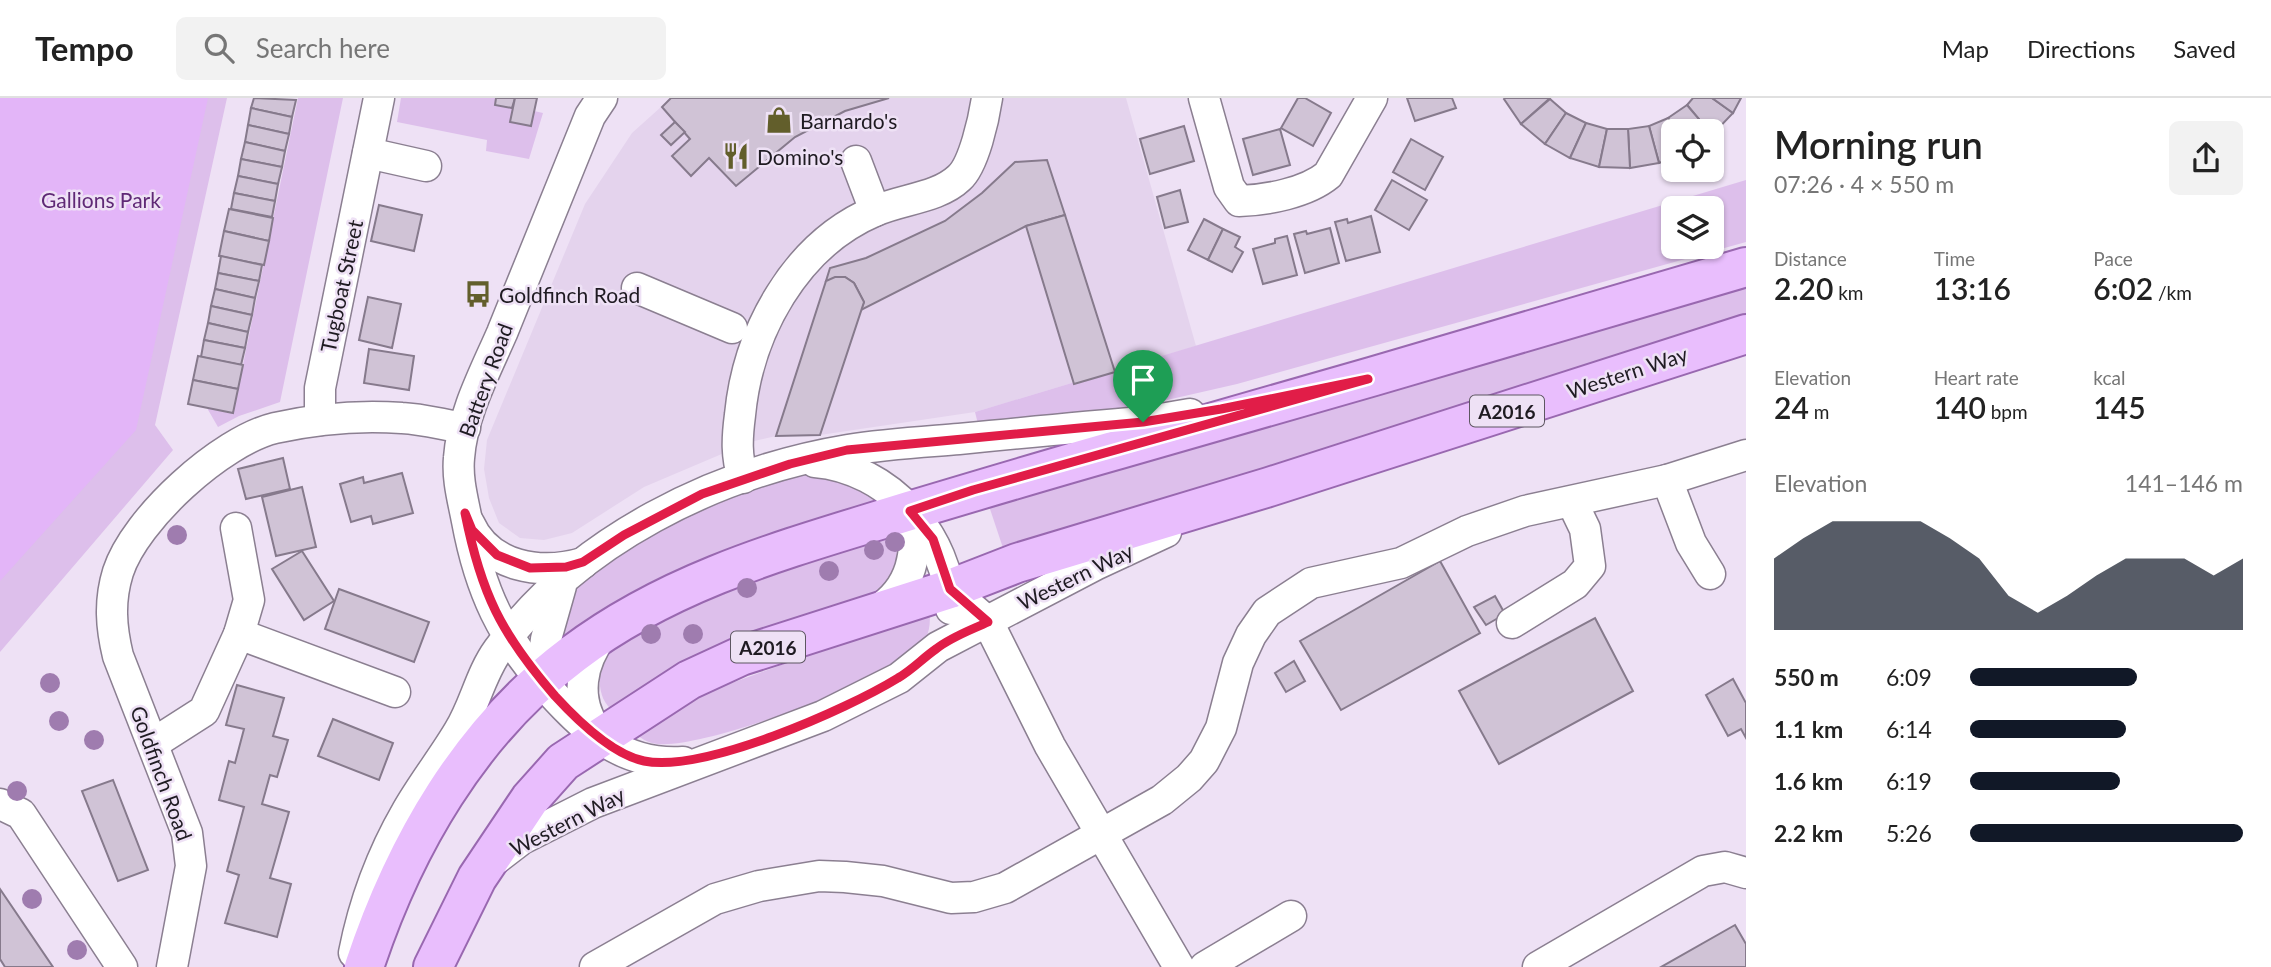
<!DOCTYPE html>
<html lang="en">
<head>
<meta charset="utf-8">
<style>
  :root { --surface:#fff; --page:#f2f2f2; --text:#222; --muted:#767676; --line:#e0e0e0; --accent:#111827 }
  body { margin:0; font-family:Lato,sans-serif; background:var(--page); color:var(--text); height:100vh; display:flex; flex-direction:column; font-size:26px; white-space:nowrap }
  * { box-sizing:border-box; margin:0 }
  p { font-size:23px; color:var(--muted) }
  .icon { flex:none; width:38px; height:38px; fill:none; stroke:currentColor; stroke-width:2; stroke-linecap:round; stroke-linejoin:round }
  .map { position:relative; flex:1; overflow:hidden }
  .sheet { display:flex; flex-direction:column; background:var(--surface); width:525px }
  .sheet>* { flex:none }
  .tools { position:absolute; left:1661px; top:21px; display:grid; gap:14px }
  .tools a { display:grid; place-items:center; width:63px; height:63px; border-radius:10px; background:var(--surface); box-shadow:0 2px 5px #0004; font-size:35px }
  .pin { position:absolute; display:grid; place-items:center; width:60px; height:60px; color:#fff; margin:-72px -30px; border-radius:50% 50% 50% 0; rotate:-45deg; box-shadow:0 0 7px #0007 }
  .pin .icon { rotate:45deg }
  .round { display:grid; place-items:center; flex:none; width:74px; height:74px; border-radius:10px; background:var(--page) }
  .head { display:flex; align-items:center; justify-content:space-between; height:119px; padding:0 28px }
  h1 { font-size:38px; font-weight:600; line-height:52px }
  .figures { display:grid; grid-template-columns:repeat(3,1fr); gap:10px; height:119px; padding:7px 28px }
  .figures div { display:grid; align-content:center }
  .figures b { font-size:30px; font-weight:600 }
  .figures small { font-size:19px; font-weight:400 }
  .figures p { font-size:19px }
  .chart { height:196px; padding:14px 28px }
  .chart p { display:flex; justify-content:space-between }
  .chart svg { width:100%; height:126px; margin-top:7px; fill:var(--accent); opacity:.7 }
  ul { padding:0 28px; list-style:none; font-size:23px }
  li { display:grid; grid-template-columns:112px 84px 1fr; align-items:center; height:52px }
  li i { height:18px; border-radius:9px; background:var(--accent) }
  header { display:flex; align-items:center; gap:42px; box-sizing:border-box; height:98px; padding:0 35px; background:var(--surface); border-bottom:2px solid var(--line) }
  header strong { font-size:33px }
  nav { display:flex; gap:38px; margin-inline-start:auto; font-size:24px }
  .search { width:490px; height:63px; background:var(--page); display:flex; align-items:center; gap:18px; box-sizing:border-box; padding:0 24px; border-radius:10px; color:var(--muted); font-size:26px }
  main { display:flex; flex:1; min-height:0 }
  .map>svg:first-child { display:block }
  .built { fill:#e4d3ed }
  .green { fill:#ddbfeb; fill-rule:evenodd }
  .water { fill:#e3b5f8 }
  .building { fill:#d0c3d6; stroke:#867a8c; stroke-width:2 }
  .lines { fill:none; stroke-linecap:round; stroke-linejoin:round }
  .minor-casing { stroke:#8b7f91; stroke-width:33 }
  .major-casing { stroke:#9968b0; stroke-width:42 }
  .minor { stroke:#fff; stroke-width:30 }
  .major { stroke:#e9befd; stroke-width:38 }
  .tree { fill:#9f7caf }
  .route-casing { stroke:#fff; stroke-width:14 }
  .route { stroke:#e11d48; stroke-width:9 }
  .labels { text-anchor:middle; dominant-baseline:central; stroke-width:5; stroke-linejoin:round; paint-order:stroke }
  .shield { fill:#eee1f5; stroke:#5d5661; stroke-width:2 }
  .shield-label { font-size:19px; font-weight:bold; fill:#1f1b22 }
  .poi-label { font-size:21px; fill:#1f1b22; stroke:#eee1f5; text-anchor:start }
  .park-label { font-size:21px; fill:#5f2976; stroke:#eee1f5 }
  .street-label { font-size:21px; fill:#1f1b22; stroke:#eee1f5 }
</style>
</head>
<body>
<header>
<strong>Tempo</strong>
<div class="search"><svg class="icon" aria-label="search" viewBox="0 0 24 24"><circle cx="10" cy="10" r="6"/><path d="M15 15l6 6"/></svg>Search here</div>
<nav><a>Map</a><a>Directions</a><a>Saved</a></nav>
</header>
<main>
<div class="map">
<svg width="1746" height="869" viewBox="0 0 1746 869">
  <rect width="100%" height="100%" fill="#eee1f5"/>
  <polygon class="built" points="671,0 1126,0 1196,248 975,314 820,337 776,338 750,344 644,389 572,435 544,442 520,440 499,425 489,400 484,371 487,342 585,106 632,35"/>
  <g class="green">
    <polygon points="0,0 227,0 155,327 173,352 0,554"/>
    <polygon points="298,0 343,0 280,304 239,318 218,329 207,310 233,315"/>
    <polygon points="401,0 496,0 495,7 512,10 510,24 531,28 534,13 543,15 529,61 486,53 487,42 397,24"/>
    <path d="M1746 82V144L1237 286 1132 310 979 330 975 314ZM1673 110H1712V149H1673Z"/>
    <polygon points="1746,184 1746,220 1005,456 988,405"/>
    <path d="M797 377C826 376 851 384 874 400V406C809 426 740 442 679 472 638 491 601 517 563 541L558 539 575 486 641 440 728 399Z"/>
    <path d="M896 433 900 453 890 492 611 611C597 599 599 578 601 560L636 530 672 510Z"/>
    <path d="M929 513C932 528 927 546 914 556 875 586 705 651 658 646 648 645 641 641 634 634L707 594Z"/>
  </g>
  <polygon class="water" points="0,0 208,0 136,332 0,483"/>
  <g class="building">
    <polygon points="254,0 296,2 292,19 251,10"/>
    <polygon points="496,0 515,0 512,10 495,7"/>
    <polygon points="515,0 537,0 531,28 510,24"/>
    <polygon points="671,0 889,0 845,13 795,39 736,88 709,60 691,78 672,58 690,41 662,9"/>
    <polygon points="1298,0 1305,0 1331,15 1313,48 1281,30"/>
    <polygon points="1407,0 1452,0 1456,10 1415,23"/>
    <polygon points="1550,0 1521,26 1504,1 1505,0"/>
    <polygon points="1693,0 1712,0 1733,15 1712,37 1687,7"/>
    <polygon points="1712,0 1741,0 1733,15"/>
    <polygon points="1550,1 1566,15 1545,46 1521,26"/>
    <polygon points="1687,7 1709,33 1676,33 1668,20"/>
    <polygon points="251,10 292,19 289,36 248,27"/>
    <polygon points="1566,15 1586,25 1570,60 1545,46"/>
    <polygon points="1668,20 1676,33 1673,33 1673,60 1659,65 1649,28"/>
    <polygon points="675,24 685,34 671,47 661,37"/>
    <polygon points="1586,25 1607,31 1599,69 1570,60"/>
    <polygon points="248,27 289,36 285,53 245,44"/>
    <polygon points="1184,28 1194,63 1150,76 1140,41"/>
    <polygon points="1649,28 1659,65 1630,70 1628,31"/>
    <polygon points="1280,31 1290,67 1253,77 1243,41"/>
    <polygon points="1607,31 1628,31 1630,70 1599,69"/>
    <polygon points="1411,41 1443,59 1425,92 1393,74"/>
    <polygon points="245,44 285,53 282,69 241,61"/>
    <polygon points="241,61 282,69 278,86 238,78"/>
    <polygon points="1047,62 1065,117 1026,128 861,212 864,204 854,185 845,179 826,183 830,170 866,160 945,123 982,95 1015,64"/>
    <polygon points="238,78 278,86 275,103 234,95"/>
    <polygon points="1392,82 1427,102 1409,132 1375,112"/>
    <polygon points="1180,92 1188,124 1165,130 1157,99"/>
    <polygon points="234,95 275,103 272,119 231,111"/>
    <polygon points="379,107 422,117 414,153 371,143"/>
    <polygon points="229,111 273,120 269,143 224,133"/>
    <polygon points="1065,117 1115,274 1074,286 1026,128"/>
    <polygon points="1371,118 1380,154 1346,163 1335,124 1347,121 1348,125"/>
    <polygon points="1204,121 1223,131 1208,162 1188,152"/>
    <polygon points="1330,130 1339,165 1305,175 1294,136 1306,133 1307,136"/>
    <polygon points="1223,131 1240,139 1235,149 1243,154 1232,174 1208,162"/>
    <polygon points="224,133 269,143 264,167 219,158"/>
    <polygon points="1287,138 1297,177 1263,186 1253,151 1275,145 1275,141"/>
    <polygon points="221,158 262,167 259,183 218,175"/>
    <polygon points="218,175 259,183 255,200 215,191"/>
    <polygon points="835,179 845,179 854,185 864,204 820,337 776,338 826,183"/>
    <polygon points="215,191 255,200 252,217 211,208"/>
    <polygon points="368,199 401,206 392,250 359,242"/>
    <polygon points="211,208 252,217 248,234 208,225"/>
    <polygon points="208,225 248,234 245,250 204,242"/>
    <polygon points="204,242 245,250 241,267 201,259"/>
    <polygon points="369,251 414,258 409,292 364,285"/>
    <polygon points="198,258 243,267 238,291 193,282"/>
    <polygon points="193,282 238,291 233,315 188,306"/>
    <polygon points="283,360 290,391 246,401 238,371"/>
    <polygon points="402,375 413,415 373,426 371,418 351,424 340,386 363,379 364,385"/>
    <polygon points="302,389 316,449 276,458 262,399"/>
    <polygon points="302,453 334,503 304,522 272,471"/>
    <polygon points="1440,463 1480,535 1341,612 1300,543"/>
    <polygon points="339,491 429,524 414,564 325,531"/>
    <polygon points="1495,498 1505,516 1486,527 1474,509"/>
    <polygon points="1595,520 1633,593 1499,666 1459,593"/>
    <polygon points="1294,563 1305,583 1286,594 1275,575"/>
    <polygon points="1733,581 1746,605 1746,640 1741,631 1728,638 1706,597"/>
    <polygon points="237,587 284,600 273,638 288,642 277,679 270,677 262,706 289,714 270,780 291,786 277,839 225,825 239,777 227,773 244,709 219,702 229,663 235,665 244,631 226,627"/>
    <polygon points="333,621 393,645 379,682 318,658"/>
    <polygon points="113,682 148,772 118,783 82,693"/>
    <polygon points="0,791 53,869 5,869 0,861"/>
    <polygon points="1735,827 1746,846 1746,869 1661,869"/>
  </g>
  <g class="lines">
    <defs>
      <g id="minor">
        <path d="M602 0 590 18C561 90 531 162 502 235 485 274 462 317 459 360 457 381 463 402 467 423 480 493 502 539 549 592 587 634 623 668 683 664"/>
        <path d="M1204 0 1229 89 1239 103C1267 102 1306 95 1328 77L1372 0"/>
        <polyline points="368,55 426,68"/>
        <polyline points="856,63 875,113"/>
        <polyline points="637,190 732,230"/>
        <polyline points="320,322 320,290 379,0"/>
        <path d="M815 364C889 370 949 438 951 511"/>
        <path d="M743 380C736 358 737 340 740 317 748 234 795 147 875 113 902 101 938 100 959 80 974 67 984 20 987 0"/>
        <polyline points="1667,382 1691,445 1710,476"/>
        <path d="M469 425C489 470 541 477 583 465"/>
        <polyline points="950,491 988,524 1050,648 1179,869"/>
        <path d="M876 513C912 491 920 453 910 414"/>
        <polyline points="1512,525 1575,486 1590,468 1585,431 1572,404"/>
        <polyline points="239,536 395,594"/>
        <polyline points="541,582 546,541 561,488"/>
        <path d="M596 632C574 600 581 565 603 536"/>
        <polyline points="154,645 204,613 239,536 249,502 236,430"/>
        <polyline points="0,706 21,716 122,869"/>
        <polyline points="496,761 522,741 593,705 823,618 899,580 938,549 1095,467 1166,434"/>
        <path d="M354 855C364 804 381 758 407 713 423 685 443 660 459 633 475 607 480 577 498 552 577 442 717 374 848 352 885 346 922 344 959 341 1020 335 1082 329 1143 324L1190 316"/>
        <path d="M172 869 191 768 187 735 118 558C111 529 109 503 118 474 135 421 221 343 275 330 315 321 360 317 402 320 423 321 444 327 465 330"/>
        <polyline points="595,869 715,801 759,788 819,778 845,779 883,783 951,800 974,799 1005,790 1162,702 1189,680 1204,663 1221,630 1238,565 1251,537 1267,514 1311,485 1401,465 1467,433 1525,413 1667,382 1746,357"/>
        <polyline points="1205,869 1291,818"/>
        <polyline points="1538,869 1703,773 1725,769 1746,775"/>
      </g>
      <g id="major">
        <path d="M364 869C404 748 470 633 573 556 674 480 790 450 909 413 979 392 1049 371 1120 351 1329 292 1538 230 1746 169"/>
        <polyline points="433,869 477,780 530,701 563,664 689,582 741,558 950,491 1017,465 1269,389 1746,236"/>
      </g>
    </defs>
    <use href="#minor" class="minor-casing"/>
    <use href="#major" class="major-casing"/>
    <use href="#minor" class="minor"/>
    <use href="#major" class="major"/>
  </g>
  <g class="tree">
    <circle cx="177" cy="437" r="10"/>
    <circle cx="895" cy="444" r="10"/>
    <circle cx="874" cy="452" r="10"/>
    <circle cx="829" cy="473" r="10"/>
    <circle cx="747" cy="490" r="10"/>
    <circle cx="651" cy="536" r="10"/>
    <circle cx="693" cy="536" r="10"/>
    <circle cx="50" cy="585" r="10"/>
    <circle cx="59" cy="623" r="10"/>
    <circle cx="94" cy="642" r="10"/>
    <circle cx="17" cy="693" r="10"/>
    <circle cx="32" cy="801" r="10"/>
    <circle cx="77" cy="852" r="10"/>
  </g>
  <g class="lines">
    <defs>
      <path id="route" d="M1368 281 973 392 910 413 933 441 950 491 988 524C971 532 951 539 936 551 923 560 912 572 898 580 846 612 703 675 644 663 611 656 577 622 555 598 501 536 481 495 465 415L472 432 497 457 530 470 566 469 583 464 624 437 702 396 790 366 847 352 1143 324 1221 311Z"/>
    </defs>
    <use href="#route" class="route-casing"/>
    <use href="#route" class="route"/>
  </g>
  <defs>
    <symbol id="shop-bare" viewBox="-9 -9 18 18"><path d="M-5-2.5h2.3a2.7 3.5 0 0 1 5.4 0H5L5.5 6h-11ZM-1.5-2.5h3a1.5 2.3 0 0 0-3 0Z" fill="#625e2b" stroke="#eee1f5" stroke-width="2.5" paint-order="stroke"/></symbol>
    <symbol id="restaurant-bare" viewBox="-9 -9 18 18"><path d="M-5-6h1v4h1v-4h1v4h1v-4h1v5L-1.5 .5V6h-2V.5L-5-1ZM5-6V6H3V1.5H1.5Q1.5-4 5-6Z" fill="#625e2b" stroke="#eee1f5" stroke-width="2.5" paint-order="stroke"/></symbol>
    <symbol id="bus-bare" viewBox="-9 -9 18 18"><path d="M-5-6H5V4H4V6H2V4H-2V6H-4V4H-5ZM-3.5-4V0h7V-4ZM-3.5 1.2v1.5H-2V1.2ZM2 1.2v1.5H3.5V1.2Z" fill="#625e2b" stroke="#eee1f5" stroke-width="2.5" paint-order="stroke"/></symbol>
  </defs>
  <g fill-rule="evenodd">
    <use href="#shop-bare" x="760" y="3" width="38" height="38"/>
    <use href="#restaurant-bare" x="717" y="39" width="38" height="38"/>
    <use href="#bus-bare" x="459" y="177" width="38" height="38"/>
  </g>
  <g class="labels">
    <g class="shield">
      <rect x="1470" y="297.5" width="74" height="31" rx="5"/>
      <rect x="731" y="533.5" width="74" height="31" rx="5"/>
    </g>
    <g class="shield-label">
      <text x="1507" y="313">A2016</text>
      <text x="768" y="549">A2016</text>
    </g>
    <g class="poi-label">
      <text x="800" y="22">Barnardo's</text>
      <text x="757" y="58">Domino's</text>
      <text x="499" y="196">Goldfinch Road</text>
    </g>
    <g class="park-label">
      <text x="101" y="101">Gallions Park</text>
    </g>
    <g class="street-label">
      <text transform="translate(341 188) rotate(-78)">Tugboat Street</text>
      <text transform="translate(1627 274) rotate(-18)">Western Way</text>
      <text transform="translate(485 282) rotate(-70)">Battery Road</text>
      <text transform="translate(1075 478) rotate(-26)">Western Way</text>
      <text transform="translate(162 675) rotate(70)">Goldfinch Road</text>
      <text transform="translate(567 723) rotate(-27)">Western Way</text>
    </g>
  </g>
</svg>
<div class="tools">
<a><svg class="icon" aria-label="locate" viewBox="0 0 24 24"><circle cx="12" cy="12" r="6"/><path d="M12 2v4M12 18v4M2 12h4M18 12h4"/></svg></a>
<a><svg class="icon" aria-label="layers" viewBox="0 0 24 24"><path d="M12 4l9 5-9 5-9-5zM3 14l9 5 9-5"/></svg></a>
</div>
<div class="pin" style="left:1143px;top:324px;background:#1e9e55"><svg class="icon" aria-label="arrive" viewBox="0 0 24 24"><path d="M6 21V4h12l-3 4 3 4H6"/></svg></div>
</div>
<section class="sheet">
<div class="head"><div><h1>Morning run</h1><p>07:26 · 4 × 550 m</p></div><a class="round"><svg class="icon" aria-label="share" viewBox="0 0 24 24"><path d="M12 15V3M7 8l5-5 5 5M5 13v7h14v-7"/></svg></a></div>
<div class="figures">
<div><p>Distance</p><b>2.20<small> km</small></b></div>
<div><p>Time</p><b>13:16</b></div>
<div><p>Pace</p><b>6:02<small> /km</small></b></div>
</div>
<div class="figures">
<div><p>Elevation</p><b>24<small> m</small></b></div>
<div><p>Heart rate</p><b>140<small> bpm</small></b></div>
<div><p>kcal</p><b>145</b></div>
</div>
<div class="chart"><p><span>Elevation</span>141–146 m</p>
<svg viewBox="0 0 160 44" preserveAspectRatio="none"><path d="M0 44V19L10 12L20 6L30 6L40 6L50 6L60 12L70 19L80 32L90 38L100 32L110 25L120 19L130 19L140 19L150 25L160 19V44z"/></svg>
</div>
<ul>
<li><b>550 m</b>6:09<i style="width:61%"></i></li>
<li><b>1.1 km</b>6:14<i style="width:57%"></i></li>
<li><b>1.6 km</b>6:19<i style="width:55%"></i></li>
<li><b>2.2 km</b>5:26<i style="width:100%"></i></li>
</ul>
</section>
</main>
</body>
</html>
